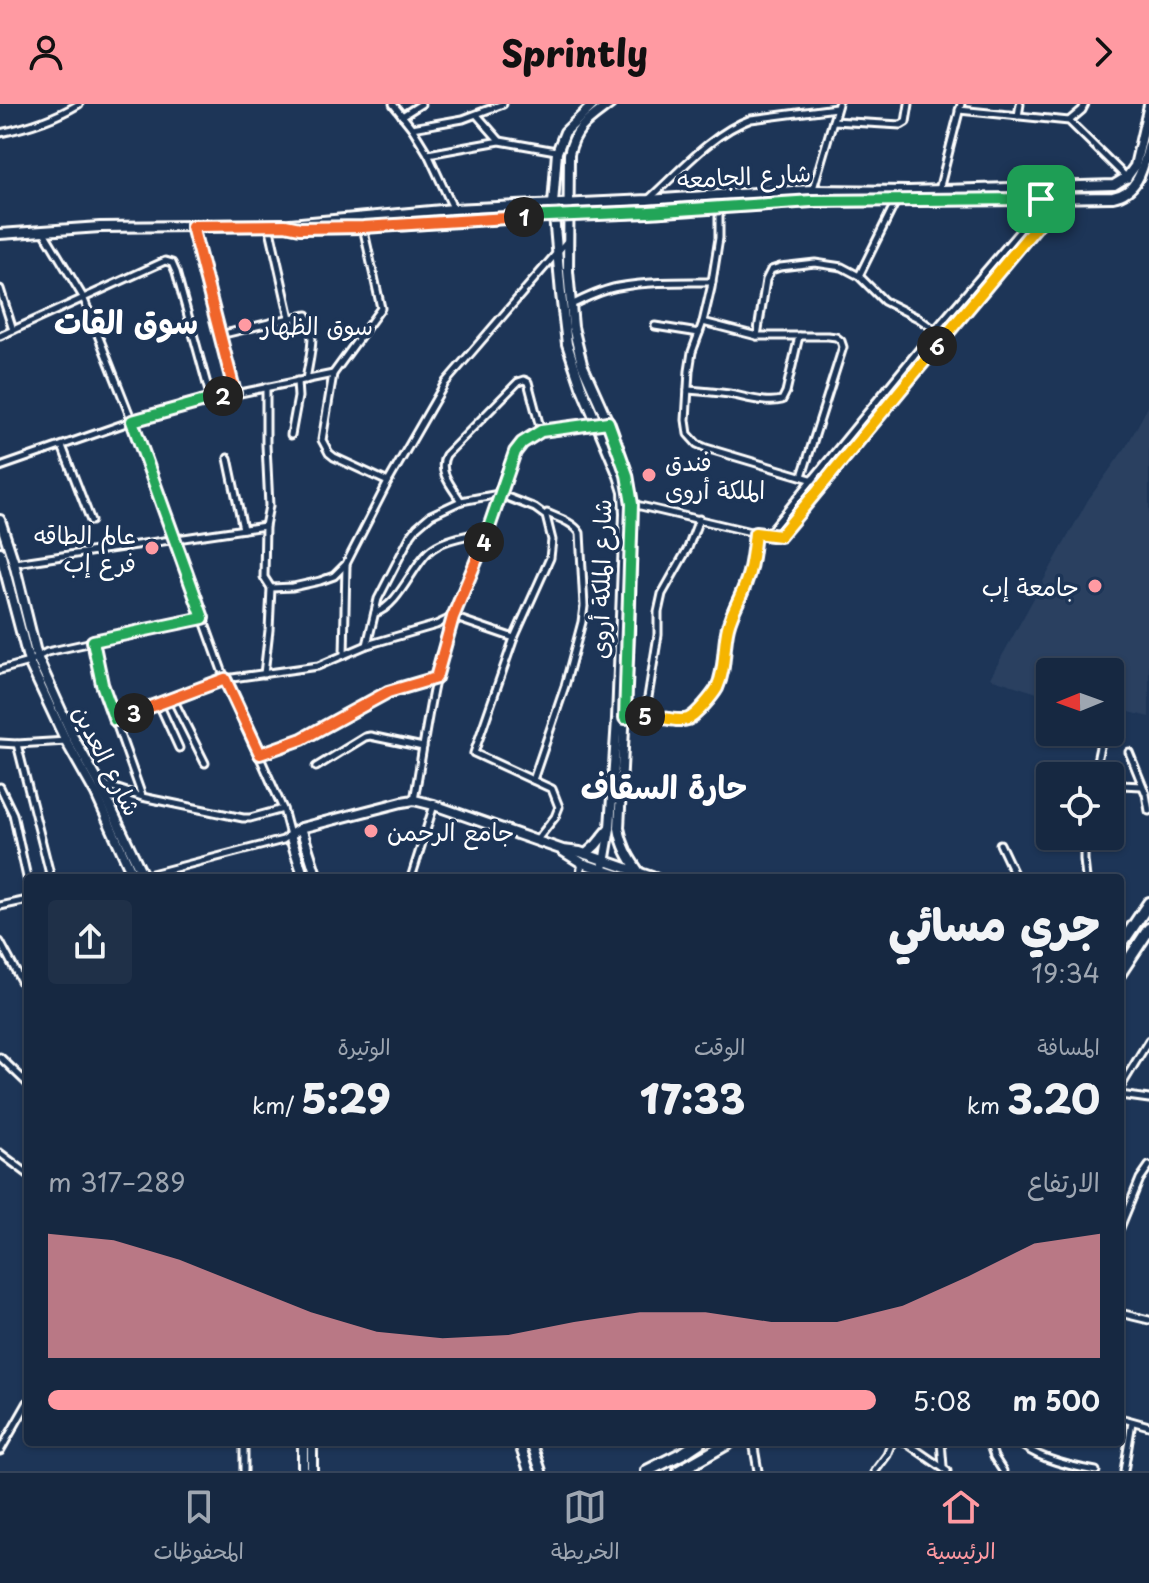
<!DOCTYPE html>
<html lang="ar">
<head>
<meta charset="utf-8">
<style>
  :root { --surface:#162841; --page:#1f3048; --text:#f1f3f6; --muted:#9ea6b1; --line:#35445a; --accent:#ff9aa2 }
  body { margin:0; font-family:"Playpen Sans","Playpen Sans Arabic",sans-serif; background:var(--page); color:var(--text); direction:rtl; height:100vh; display:flex; flex-direction:column; font-size:30px; white-space:nowrap }
  * { box-sizing:border-box; margin:0 }
  p { font-size:26px; color:var(--muted) }
  .icon { flex:none; width:44px; height:44px; fill:none; stroke:currentColor; stroke-width:2; stroke-linecap:round; stroke-linejoin:round }
  .map { position:relative; flex:1; overflow:hidden; direction:ltr }
  .details { position:absolute; left:24px; top:770px; width:1100px; height:572px; display:flex; flex-direction:column; background:var(--surface); border-radius:8px; box-shadow:0 2px 6px #0004,0 0 0 2px var(--line); direction:rtl }
  .details>* { flex:none }
  .needle { width:52px; rotate:269deg }
  .fabs { position:absolute; left:1036px; top:554px; display:grid; gap:16px }
  .fabs a { display:grid; place-items:center; width:88px; height:88px; border-radius:8px; background:var(--surface); box-shadow:0 2px 6px #0004,0 0 0 2px var(--line); font-size:40px }
  .pin { position:absolute; display:grid; place-items:center; width:68px; height:68px; color:#fff; margin:-34px; border-radius:16px; box-shadow:0 4px 12px #0006 }
  .km { position:absolute; width:40px; height:40px; margin:-20px; border-radius:50%; background:#222; color:#fff; font-size:22px; line-height:40px; text-align:center }
  .round { display:grid; place-items:center; flex:none; width:84px; height:84px; border-radius:8px; background:var(--page) }
  .overview { display:flex; align-items:center; justify-content:space-between; height:136px; padding:0 24px }
  h1 { font-size:44px; font-weight:800; line-height:60px }
  .figures { display:grid; grid-template-columns:repeat(3,1fr); gap:12px; height:136px; padding:8px 24px }
  .figures div { display:grid; align-content:center }
  .figures b { font-size:40px; font-weight:800 }
  .figures small { font-size:22px; font-weight:400 }
  .figures p { font-size:22px }
  .chart { height:224px; padding:16px 24px }
  .chart p { display:flex; justify-content:space-between }
  .chart svg { width:100%; height:144px; margin-top:8px; fill:var(--accent); opacity:.7 }
  ul { padding:0 24px; list-style:none; font-size:26px }
  li { display:grid; grid-template-columns:128px 96px 1fr; align-items:center; height:60px }
  li i { height:20px; border-radius:10px; background:var(--accent) }
  header { display:flex; justify-content:space-between; align-items:center; height:104px; padding:0 24px; background:var(--accent); color:#111; font-size:36px; font-weight:800 }
  .dock { display:flex; justify-content:space-around; align-items:center; height:112px; border-top:2px solid var(--line); background:var(--surface); font-size:22px; color:var(--muted) }
  .dock a { display:grid; justify-items:center; gap:4px }
  .dock .active { color:var(--accent) }
  .map>svg:first-child { display:block }
  .built { fill:#2a4161 }
  .lines { fill:none; stroke-linecap:round; stroke-linejoin:round }
  .street-casing { stroke:#fff; stroke-width:11 }
  .secondary-casing { stroke:#fff; stroke-width:14 }
  .primary-casing { stroke:#fff; stroke-width:14 }
  .highway-casing { stroke:#fff; stroke-width:16 }
  .street { stroke:#1d3557; stroke-width:5 }
  .secondary { stroke:#1d3557; stroke-width:8 }
  .primary { stroke:#1d3557; stroke-width:8 }
  .highway { stroke:#1d3557; stroke-width:10 }
  .split-1-casing { stroke:#fff; stroke-width:16 }
  .split-2-casing { stroke:#fff; stroke-width:16 }
  .split-3-casing { stroke:#fff; stroke-width:16 }
  .split-4-casing { stroke:#fff; stroke-width:16 }
  .split-5-casing { stroke:#fff; stroke-width:16 }
  .split-6-casing { stroke:#fff; stroke-width:16 }
  .split-7-casing { stroke:#fff; stroke-width:16 }
  .split-1 { stroke:#22a559; stroke-width:10 }
  .split-2 { stroke:#f0652b; stroke-width:10 }
  .split-3 { stroke:#22a559; stroke-width:10 }
  .split-4 { stroke:#f0652b; stroke-width:10 }
  .split-5 { stroke:#22a559; stroke-width:10 }
  .split-6 { stroke:#f5b400; stroke-width:10 }
  .split-7 { stroke:#f5b400; stroke-width:10 }
  .poi-dot { fill:#ff9aa2; stroke:#1d3557; stroke-width:3 }
  .labels { text-anchor:middle; dominant-baseline:central; stroke-width:7; stroke-linejoin:round; paint-order:stroke }
  .street-label { font-size:24px; fill:#fff; stroke:#1d3557 }
  .poi-label { font-size:24px; fill:#fff; stroke:#1d3557; text-anchor:start }
  .district-label { font-size:32px; font-weight:bold; fill:#fff; stroke:#1d3557 }
</style>
</head>
<body>
<header><svg class="icon" aria-label="forward" viewBox="0 0 24 24"><path d="M9 5l7 7-7 7"/></svg>Sprintly<svg class="icon" aria-label="person" viewBox="0 0 24 24"><circle cx="12" cy="8" r="4"/><path d="M4 21q1-7 8-7t8 7"/></svg></header>
<div class="map">
<svg width="1149" height="1367" viewBox="0 0 1149 1367">
  <rect width="100%" height="100%" fill="#1d3557"/>
  <filter id="ink" filterUnits="userSpaceOnUse"><feTurbulence type="fractalNoise" baseFrequency=".0125" numOctaves="2"/><feDisplacementMap in="SourceGraphic" scale="16" xChannelSelector="R" yChannelSelector="G"/><feConvolveMatrix kernelMatrix="1 2 1 2 8 2 1 2 1" color-interpolation-filters="sRGB"/></filter>
  <g filter="url(#ink)">
    <polygon class="built" points="1149,301 1149,613 1110,603 1110,568 1050,568 1050,593 990,574 1088,396 1126,343"/>
    <g class="lines">
      <defs>
        <g id="street">
          <polyline points="393,0 412,24 428,50 453,104"/>
          <polyline points="959,6 1069,17 1128,75"/>
          <polyline points="477,11 499,36"/>
          <polyline points="402,12 421,0"/>
          <polyline points="1018,12 1020,0"/>
          <polyline points="833,17 901,21 906,18 909,0"/>
          <polyline points="1069,17 1082,6 1085,0"/>
          <polyline points="412,24 463,15 503,0"/>
          <path d="M0 29C29 23 54 15 79 0"/>
          <polyline points="428,50 500,37 556,47"/>
          <polyline points="939,86 961,0"/>
          <polyline points="812,88 838,0"/>
          <path d="M649 95C679 68 712 29 751 15L836 4"/>
          <polyline points="719,103 719,134 711,184 703,218 692,248 689,267 686,316 688,330 697,340 706,344 824,379"/>
          <polyline points="269,121 290,214"/>
          <polyline points="192,122 235,289"/>
          <polyline points="363,123 381,204 333,270 322,336 329,349 334,353 388,378"/>
          <polyline points="44,128 83,193 132,317 225,575 283,705 290,731 283,736 144,772"/>
          <polyline points="859,172 896,97"/>
          <polyline points="0,185 13,226"/>
          <path d="M571 201C586 194 601 186 618 183 649 177 681 178 712 178"/>
          <polyline points="703,218 757,232 828,232 836,233 841,237 843,243 802,372"/>
          <polyline points="655,222 699,229"/>
          <path d="M220 231 290 214 307 211C317 231 309 255 306 276"/>
          <polyline points="0,232 165,157 172,159 176,168 211,295"/>
          <polyline points="757,232 766,176 771,166 780,163 815,159 842,163 859,172 884,197 918,214 935,226 946,232"/>
          <path d="M688 286C702 287 715 288 729 290 746 293 765 300 782 296L786 288 799 232"/>
          <polyline points="291,331 298,293 297,277"/>
          <polyline points="62,342 91,417"/>
          <polyline points="228,354 243,425"/>
          <polyline points="0,363 132,317 211,295 333,270"/>
          <path d="M461 397C452 383 437 367 446 351L518 278 524 276 528 278 541 327"/>
          <polyline points="632,400 755,429 780,432 1059,95"/>
          <polyline points="767,431 935,226 1024,122 1040,95"/>
          <polyline points="15,459 265,422"/>
          <polyline points="271,484 293,483 320,477 334,472 346,460 388,378 445,279 567,137"/>
          <path d="M375 509C398 502 411 465 428 448 443 434 468 432 487 427"/>
          <polyline points="93,537 102,580 142,692"/>
          <polyline points="367,541 378,495 411,431 417,423 431,411 461,397 499,390 535,404 546,412 552,436 550,454 514,534 474,649 552,685 559,703 555,713 536,737"/>
          <polyline points="344,551 346,461"/>
          <polyline points="0,566 29,558 47,548 203,514"/>
          <polyline points="264,570 269,526 271,484 264,473 265,422 269,402 266,341 266,283"/>
          <polyline points="173,595 205,659"/>
          <polyline points="159,600 179,644"/>
          <polyline points="645,612 658,531 658,508 662,490 688,444 699,415"/>
          <polyline points="625,614 656,611 672,615 688,615 698,607 716,586 722,569 728,525 734,502 748,475 755,430"/>
          <polyline points="115,616 225,575 318,562 367,541 436,521 453,513 514,534"/>
          <polyline points="0,639 17,640 67,637"/>
          <polyline points="17,640 51,774"/>
          <polyline points="1129,648 1146,690 1149,707"/>
          <polyline points="260,650 302,635 388,588 436,574"/>
          <polyline points="316,663 365,633 370,632 423,643"/>
          <polyline points="1094,672 1103,628"/>
          <path d="M533 676 565 582 582 518 584 502 580 429C573 418 558 414 547 409"/>
          <polyline points="100,679 142,693 243,714 250,714 283,705"/>
          <polyline points="1121,681 1142,682"/>
          <polyline points="0,683 13,710 28,778"/>
          <path d="M414 696C425 635 432 571 453 512 463 483 478 456 488 427 496 404 505 353 524 338 545 321 573 323 599 320"/>
          <polyline points="1084,732 1084,756 1086,774"/>
          <polyline points="1000,740 1016,774"/>
          <polyline points="411,774 434,701"/>
          <polyline points="579,774 582,759"/>
          <polyline points="0,802 28,796"/>
          <polyline points="0,838 28,890"/>
          <polyline points="0,953 28,980"/>
          <polyline points="1120,984 1149,936"/>
          <polyline points="1120,991 1149,995"/>
          <polyline points="0,1049 28,1070"/>
          <polyline points="1120,1124 1140,1075 1149,1062"/>
          <polyline points="1120,1209 1149,1216"/>
          <polyline points="1120,1314 1149,1322"/>
          <polyline points="244,1338 244,1367"/>
          <polyline points="753,1338 758,1367"/>
          <polyline points="905,1338 947,1367"/>
          <polyline points="941,1338 943,1362"/>
          <polyline points="989,1338 994,1353 1003,1367"/>
          <path d="M1019 1338C1036 1355 1073 1363 1096 1367"/>
          <polyline points="0,1347 28,1298"/>
          <polyline points="875,1367 887,1351 892,1338"/>
          <polyline points="1124,1367 1132,1318"/>
        </g>
        <g id="secondary">
          <polyline points="594,0 565,28 557,48 553,100 561,190 567,240 581,282 619,372 624,388 625,410 617,615 610,724 603,765"/>
          <path d="M610 0C589 16 575 23 569 50L568 167 573 223 582 260 608 318 627 371 632 400 629 525 619 724C622 742 629 754 639 768"/>
          <polyline points="290,120 453,105 648,96 720,91 812,86 909,87 1114,81 1127,73 1135,62 1149,1"/>
          <path d="M0 130 100 123 285 121 300 124 363 123 568 110 648 108 812 97 1113 93C1139 88 1143 63 1149 41"/>
          <polyline points="301,724 317,774"/>
          <polyline points="563,747 582,759 627,774"/>
          <polyline points="586,750 596,741 610,724"/>
          <polyline points="304,774 290,731 301,724 402,698 414,696 434,701 563,746 580,748 655,774"/>
          <polyline points="519,1338 529,1367"/>
          <polyline points="531,1338 541,1367"/>
        </g>
        <g id="primary">
          <polyline points="0,416 14,459 37,553 73,633 99,679 144,774"/>
          <polyline points="0,448 29,558 66,637 96,690 134,774"/>
          <polyline points="303,1338 303,1367"/>
          <polyline points="312,1338 312,1367"/>
        </g>
        <g id="highway">
          <polyline points="1120,842 1149,799"/>
          <polyline points="1120,869 1149,825"/>
          <polyline points="647,1367 685,1348 700,1338"/>
          <polyline points="679,1367 730,1338"/>
        </g>
      </defs>
      <use href="#street" class="street-casing"/>
      <use href="#secondary" class="secondary-casing"/>
      <use href="#primary" class="primary-casing"/>
      <use href="#highway" class="highway-casing"/>
      <use href="#street" class="street"/>
      <use href="#secondary" class="secondary"/>
      <use href="#primary" class="primary"/>
      <use href="#highway" class="highway"/>
    </g>
  </g>
  <g class="lines" filter="url(#ink)">
    <defs>
      <polyline id="split-1" points="524,113 648,108 812,97 1041,95"/>
      <polyline id="split-2" points="223,292 235,289 192,122 285,121 300,124 363,123 524,113"/>
      <polyline id="split-3" points="134,609 115,616 102,580 93,537 203,514 132,317 223,292"/>
      <polyline id="split-4" points="134,609 225,575 260,650 302,635 388,588 436,574 453,513 484,438"/>
      <polyline id="split-5" points="484,438 515,348 522,339 541,327 608,318 627,371 632,400 625,614 645,612"/>
      <path id="split-6" d="M645 612C658 611 676 619 688 615 696 612 713 591 717 584 726 565 723 543 728 523 732 507 741 494 746 478 752 463 753 445 755 429L780 432 937 242"/>
      <polyline id="split-7" points="937,242 1060,94 1041,95"/>
    </defs>
    <use href="#split-1" class="split-1-casing"/>
    <use href="#split-2" class="split-2-casing"/>
    <use href="#split-3" class="split-3-casing"/>
    <use href="#split-4" class="split-4-casing"/>
    <use href="#split-5" class="split-5-casing"/>
    <use href="#split-6" class="split-6-casing"/>
    <use href="#split-7" class="split-7-casing"/>
    <use href="#split-1" class="split-1"/>
    <use href="#split-2" class="split-2"/>
    <use href="#split-3" class="split-3"/>
    <use href="#split-4" class="split-4"/>
    <use href="#split-5" class="split-5"/>
    <use href="#split-6" class="split-6"/>
    <use href="#split-7" class="split-7"/>
  </g>
  <g class="poi-dot">
    <circle cx="245" cy="221" r="8"/>
    <circle cx="649" cy="371" r="8"/>
    <circle cx="152" cy="444" r="8"/>
    <circle cx="1095" cy="482" r="8"/>
    <circle cx="371" cy="727" r="8"/>
  </g>
  <g class="labels">
    <g class="street-label">
      <text transform="translate(744 71) rotate(-3)">شارع الجامعه</text>
      <text transform="translate(600 475) rotate(-89)">شارع الملكة أروى</text>
      <text transform="translate(108 656) rotate(63)">شارع العدين</text>
    </g>
    <g class="poi-label">
      <text x="261" y="221">سوق الظهار</text>
      <text x="665" y="357">فندق<tspan x="665" dy="28">الملكة أروى</tspan></text>
      <text x="136" y="430" text-anchor="end">عالم الطاقه<tspan x="136" dy="28">فرع إب</tspan></text>
      <text x="1079" y="482" text-anchor="end">جامعة إب</text>
      <text x="387" y="727">جامع الرحمن</text>
    </g>
    <g class="district-label">
      <text x="126" y="217">سوق القات</text>
      <text x="664" y="682">حارة السقاف</text>
    </g>
  </g>
</svg>
<div class="fabs">
<a><svg class="needle" viewBox="-14 -14 28 28"><path d="M0-13l5 13h-10z" fill="#e53935"/><path d="M0 13l5-13h-10z" fill="#9ea6b1"/></svg></a>
<a><svg class="icon" aria-label="locate" viewBox="0 0 24 24"><circle cx="12" cy="12" r="6"/><path d="M12 2v4M12 18v4M2 12h4M18 12h4"/></svg></a>
</div>
<div class="pin" style="left:1041px;top:95px;background:#1e9e55"><svg class="icon" aria-label="arrive" viewBox="0 0 24 24"><path d="M6 21V4h12l-3 4 3 4H6"/></svg></div>
<b class="km" style="left:524px;top:113px">1</b>
<b class="km" style="left:223px;top:292px">2</b>
<b class="km" style="left:134px;top:609px">3</b>
<b class="km" style="left:484px;top:438px">4</b>
<b class="km" style="left:645px;top:612px">5</b>
<b class="km" style="left:937px;top:242px">6</b>
<section class="details">
<div class="overview"><div><h1>جري مسائي</h1><p>19:34</p></div><a class="round"><svg class="icon" aria-label="share" viewBox="0 0 24 24"><path d="M12 15V3M7 8l5-5 5 5M5 13v7h14v-7"/></svg></a></div>
<div class="figures">
<div><p>المسافة</p><b>3.20<small> km</small></b></div>
<div><p>الوقت</p><b>17:33</b></div>
<div><p>الوتيرة</p><b>5:29<small> /km</small></b></div>
</div>
<div class="chart"><p><span>الارتفاع</span>289–317 m</p>
<svg viewBox="0 0 160 44" preserveAspectRatio="none"><path d="M0 44V6L10 8L20 14L30 22L40 30L50 36L60 38L70 37L80 33L90 30L100 30L110 33L120 33L130 28L140 19L150 9L160 6V44z"/></svg>
</div>
<ul>
<li><b>500 m</b>5:08<i style="width:100%"></i></li>
</ul>
</section>
</div>
<nav class="dock">
<a class="active"><svg class="icon" aria-label="home" viewBox="0 0 24 24"><path d="M3 11l9-7 9 7M6 9v11h12V9"/></svg>الرئيسية</a>
<a><svg class="icon" aria-label="map" viewBox="0 0 24 24"><path d="M3 6l6-2 6 2 6-2v14l-6 2-6-2-6 2zM9 4v14M15 6v14"/></svg>الخريطة</a>
<a><svg class="icon" aria-label="saved" viewBox="0 0 24 24"><path d="M7 4h10v16l-5-4-5 4z"/></svg>المحفوظات</a>
</nav>
</body>
</html>
